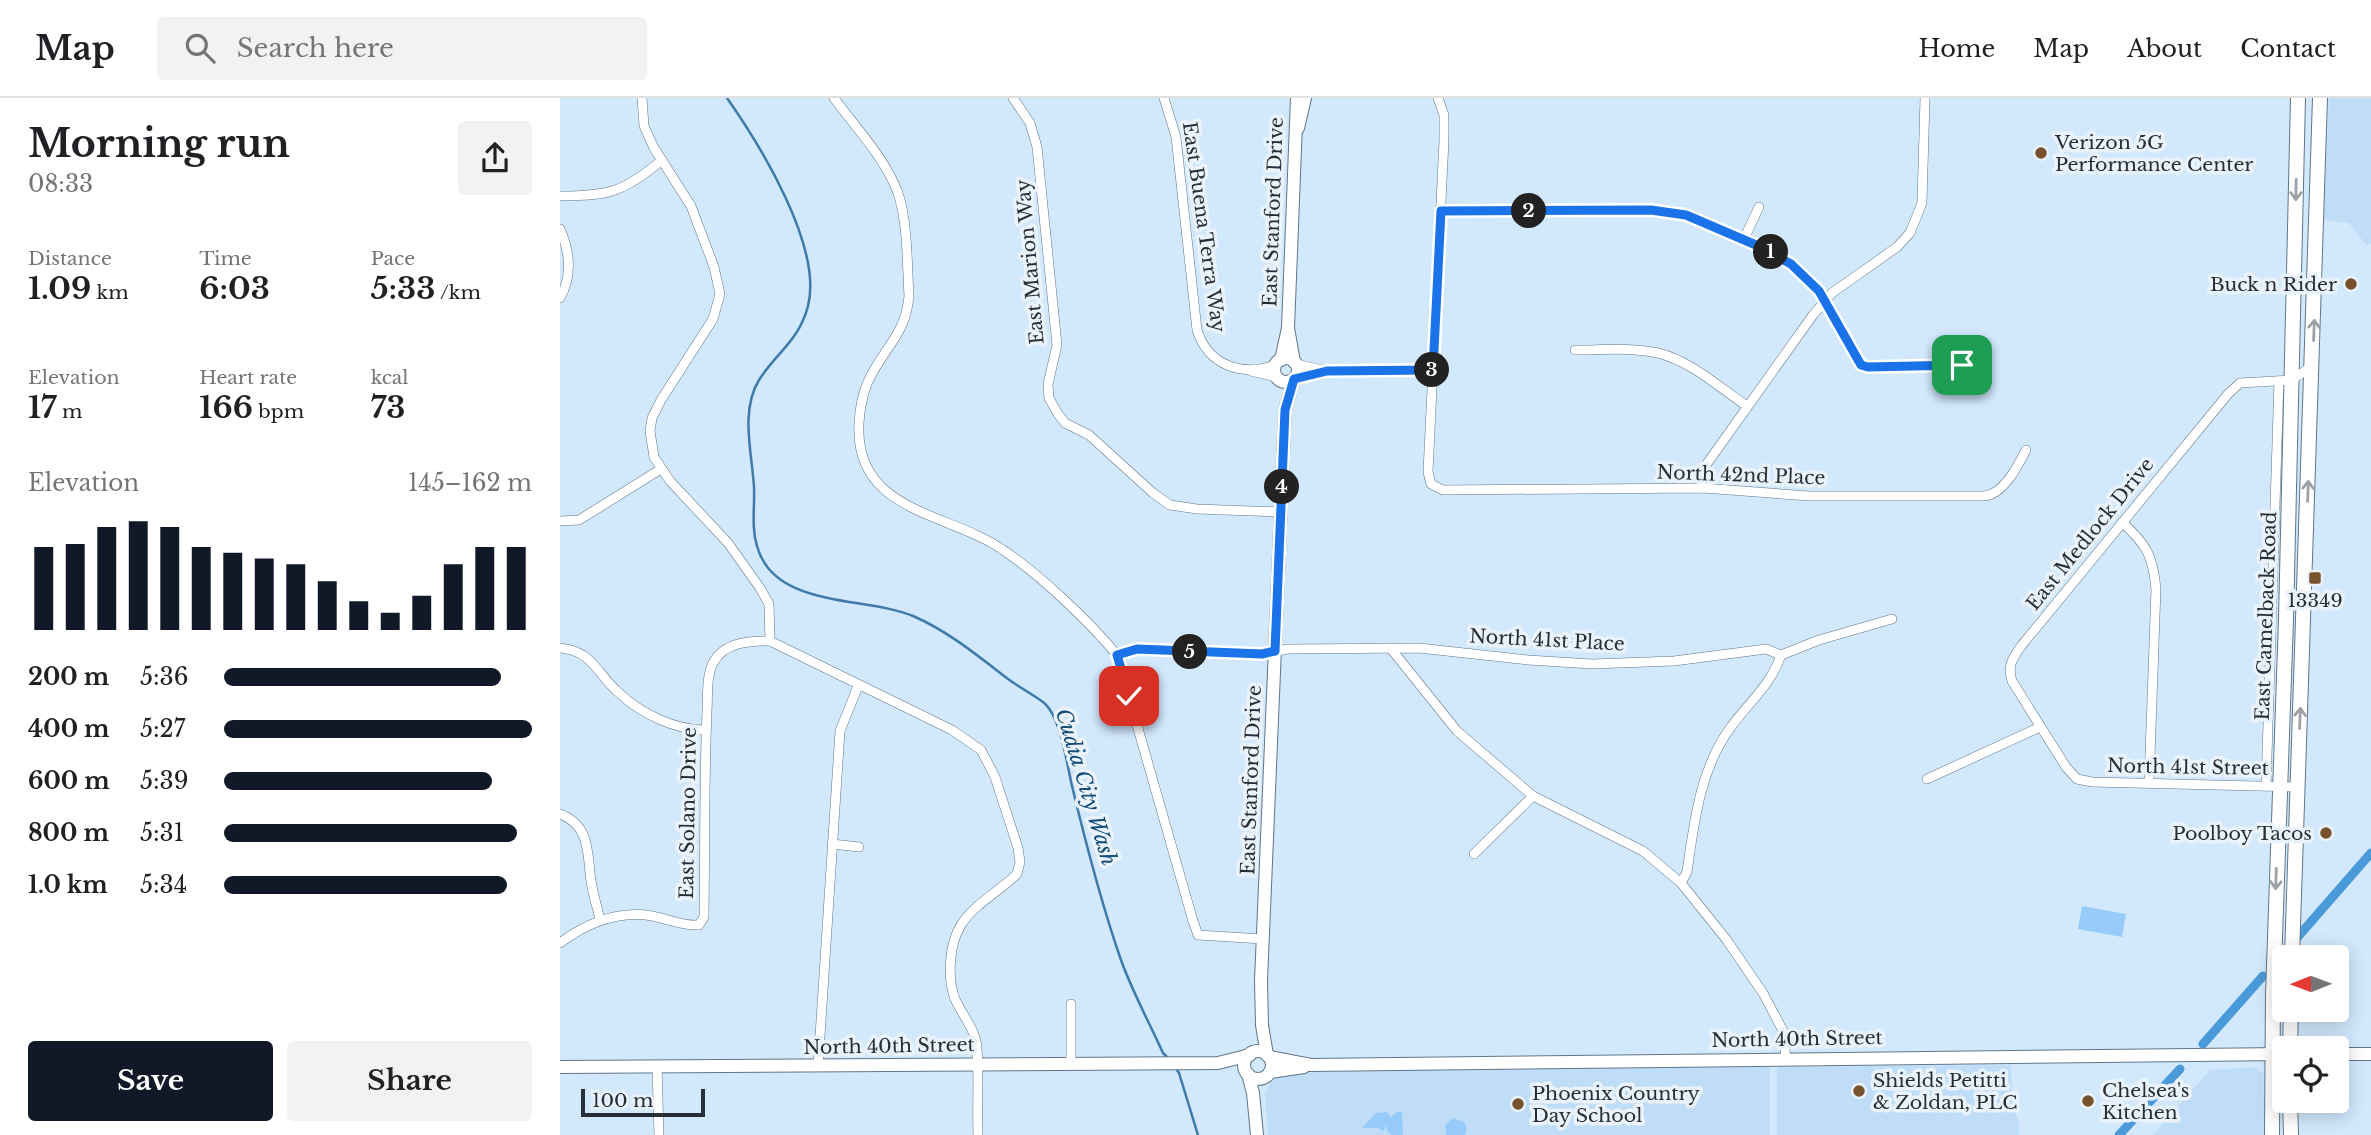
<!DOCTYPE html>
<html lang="en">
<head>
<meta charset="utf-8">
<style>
  :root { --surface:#fff; --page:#f2f2f2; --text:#202124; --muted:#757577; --line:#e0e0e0; --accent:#111827 }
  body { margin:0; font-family:"Libre Baskerville",serif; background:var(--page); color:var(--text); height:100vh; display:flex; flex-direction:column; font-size:26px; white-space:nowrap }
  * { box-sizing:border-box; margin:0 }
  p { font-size:23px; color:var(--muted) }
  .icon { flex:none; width:38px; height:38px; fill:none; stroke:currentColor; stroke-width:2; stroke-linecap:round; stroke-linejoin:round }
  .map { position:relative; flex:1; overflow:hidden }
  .side { display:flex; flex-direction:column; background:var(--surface); width:560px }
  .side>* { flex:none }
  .needle { width:46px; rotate:269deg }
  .tools { position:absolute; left:1712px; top:847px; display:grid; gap:14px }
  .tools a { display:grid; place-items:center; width:77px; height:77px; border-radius:7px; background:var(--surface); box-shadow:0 4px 18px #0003; font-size:35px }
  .scale { position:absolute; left:21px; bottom:18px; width:124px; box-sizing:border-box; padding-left:7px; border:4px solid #262f37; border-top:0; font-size:19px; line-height:24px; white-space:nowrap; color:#262f37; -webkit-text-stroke:5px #eaf3fc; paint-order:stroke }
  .pin { position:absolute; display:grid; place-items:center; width:60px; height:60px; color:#fff; margin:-30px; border-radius:14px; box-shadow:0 4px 10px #0006 }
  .km { position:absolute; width:35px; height:35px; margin:-18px; border-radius:50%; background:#222; color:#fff; font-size:19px; line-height:35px; text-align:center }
  .round { display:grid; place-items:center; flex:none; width:74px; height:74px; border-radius:7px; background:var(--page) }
  .head { display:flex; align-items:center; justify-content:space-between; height:119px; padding:0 28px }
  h1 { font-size:38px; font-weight:700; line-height:52px }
  .metrics { display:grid; grid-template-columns:repeat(3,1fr); gap:10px; height:119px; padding:7px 28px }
  .metrics div { display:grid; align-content:center }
  .metrics b { font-size:30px; font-weight:700 }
  .metrics small { font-size:19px; font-weight:400 }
  .metrics p { font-size:19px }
  .chart { height:196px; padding:14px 28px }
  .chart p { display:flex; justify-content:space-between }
  .chart svg { width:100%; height:126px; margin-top:7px; stroke:var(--accent); stroke-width:6 }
  .primary-button { display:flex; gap:14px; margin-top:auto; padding:14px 28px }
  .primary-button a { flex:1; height:80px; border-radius:7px; background:var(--accent); color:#fff; font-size:28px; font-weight:700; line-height:80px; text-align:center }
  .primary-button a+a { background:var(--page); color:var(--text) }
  ul { padding:0 28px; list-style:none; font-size:23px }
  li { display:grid; grid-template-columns:112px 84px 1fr; align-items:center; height:52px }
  li i { height:18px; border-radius:9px; background:var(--accent) }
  header { display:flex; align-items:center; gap:42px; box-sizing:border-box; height:98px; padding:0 35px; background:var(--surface); border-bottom:2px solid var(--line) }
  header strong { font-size:33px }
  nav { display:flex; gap:38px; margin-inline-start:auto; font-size:24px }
  .search { width:490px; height:63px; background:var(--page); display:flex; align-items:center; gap:18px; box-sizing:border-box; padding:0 24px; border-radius:7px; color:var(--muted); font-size:26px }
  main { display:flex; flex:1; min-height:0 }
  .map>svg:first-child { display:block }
  .built { fill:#c0ddf8 }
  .green { fill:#97cbf9 }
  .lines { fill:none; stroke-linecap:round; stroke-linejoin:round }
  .stream { stroke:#3f7aa8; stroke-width:2.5 }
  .canal { stroke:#4a9ad9; stroke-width:9 }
  .street-casing { stroke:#617688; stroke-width:10 }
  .secondary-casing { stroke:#617688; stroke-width:14 }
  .primary-casing { stroke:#617688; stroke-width:16 }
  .street { stroke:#fff; stroke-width:9 }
  .secondary { stroke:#fff; stroke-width:12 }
  .primary { stroke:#fff; stroke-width:14 }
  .oneway { stroke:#9da1a5 }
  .route-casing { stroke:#fff; stroke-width:14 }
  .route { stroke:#1a73e8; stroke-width:9 }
  .poi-dot { fill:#77532d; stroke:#eaf3fc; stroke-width:2.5 }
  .labels { text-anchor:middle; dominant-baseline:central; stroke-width:7; stroke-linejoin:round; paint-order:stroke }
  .poi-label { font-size:19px; fill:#262f37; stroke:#eaf3fc; text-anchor:start }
  .street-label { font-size:19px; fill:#262f37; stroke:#eaf3fc }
  .water-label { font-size:21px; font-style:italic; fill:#134d78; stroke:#eaf3fc }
</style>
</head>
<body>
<header>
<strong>Map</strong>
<div class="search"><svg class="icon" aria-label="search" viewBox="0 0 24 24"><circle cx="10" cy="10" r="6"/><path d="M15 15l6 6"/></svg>Search here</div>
<nav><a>Home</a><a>Map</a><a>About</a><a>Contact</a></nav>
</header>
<main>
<section class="side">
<div class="head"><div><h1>Morning run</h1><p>08:33</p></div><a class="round"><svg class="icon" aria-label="share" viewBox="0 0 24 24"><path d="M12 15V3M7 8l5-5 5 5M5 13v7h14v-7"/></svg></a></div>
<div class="metrics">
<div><p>Distance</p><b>1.09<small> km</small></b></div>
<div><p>Time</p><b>6:03</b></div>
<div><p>Pace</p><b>5:33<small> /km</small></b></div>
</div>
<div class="metrics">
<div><p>Elevation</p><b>17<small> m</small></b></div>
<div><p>Heart rate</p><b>166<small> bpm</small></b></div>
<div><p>kcal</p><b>73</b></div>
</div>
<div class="chart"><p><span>Elevation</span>145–162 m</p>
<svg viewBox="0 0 160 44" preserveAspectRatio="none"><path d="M5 44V15M15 44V14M25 44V8M35 44V6M45 44V8M55 44V15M65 44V17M75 44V19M85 44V21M95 44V27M105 44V34M115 44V38M125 44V32M135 44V21M145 44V15M155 44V15"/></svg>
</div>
<ul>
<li><b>200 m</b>5:36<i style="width:90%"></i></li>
<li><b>400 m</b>5:27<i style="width:100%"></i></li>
<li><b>600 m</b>5:39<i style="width:87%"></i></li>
<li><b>800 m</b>5:31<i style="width:95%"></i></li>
<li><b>1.0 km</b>5:34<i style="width:92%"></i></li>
</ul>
<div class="primary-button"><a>Save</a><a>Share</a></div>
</section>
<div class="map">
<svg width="1811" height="1037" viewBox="0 0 1811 1037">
  <rect width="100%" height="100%" fill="#d1e8fd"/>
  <g class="built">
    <polygon points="1769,0 1811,0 1811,145 1807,148 1789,125 1763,122"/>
    <polygon points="1451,967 1452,1001 1459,1027 1459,1037 1217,1037 1217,969"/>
    <polygon points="953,969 1210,969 1210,1037 708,1037 705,996 713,979 733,975"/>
    <polygon points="1695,969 1703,976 1704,1037 1593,1037 1650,972"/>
  </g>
  <g class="green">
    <polygon points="1522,808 1566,816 1562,839 1518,831"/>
    <polygon points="827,1014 831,1019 837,1014 842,1014 843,1037 832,1037 827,1033 827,1027 823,1033 818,1030 802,1030 816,1015"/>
    <polygon points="893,1020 904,1024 907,1031 905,1037 886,1037 885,1027"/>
  </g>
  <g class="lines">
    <g class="stream">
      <path d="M167 0C200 47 263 149 248 208 239 243 216 255 199 282 180 313 192 355 194 389 195 408 191 429 197 448 214 511 306 498 353 518 388 533 418 558 448 581 459 589 472 596 483 604 501 618 507 667 512 688 526 746 541 805 561 862 572 893 589 924 603 955L609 961"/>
      <polyline points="615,969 619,975 638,1037"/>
    </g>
    <g class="canal">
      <polyline points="1715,865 1811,755"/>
      <polyline points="1643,946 1703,878"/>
      <polyline points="1559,1037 1620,971"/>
    </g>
    <defs>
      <g id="street">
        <path d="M82 0 84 28 94 50 131 108 154 169 160 196 153 221 101 302 92 320 90 333 94 359 110 383 168 445 200 490 209 506 210 543 392 632 421 652 435 679 458 750 460 764 457 776C440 793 414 806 401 827 389 846 387 880 395 901 402 917 416 932 417 950 419 979 417 1008 418 1037"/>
        <path d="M274 0C296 30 325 60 338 95 348 125 347 167 349 198 346 233 329 245 313 274 304 289 300 308 299 325 294 415 389 414 443 452 479 476 529 523 557 557L633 823 638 837 703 841"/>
        <polyline points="453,0 470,25 477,49 497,247 488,286 489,300 498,316 505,325 529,337 593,395 610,407 637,411 721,414"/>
        <path d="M604 0 616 39 637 232C648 267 681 279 715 267"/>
        <path d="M878 0 884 17V42L868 374 871 386 883 392 1143 390 1249 398H1424C1443 397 1458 368 1466 352"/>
        <path d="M0 98C49 98 64 94 102 62"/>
        <polyline points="881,113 1091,112 1126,117 1197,147 1231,166 1259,193 1301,267 1308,269 1402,267"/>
        <path d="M0 131C10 154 13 177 0 200"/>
        <polyline points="1184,141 1199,109"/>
        <path d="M1015 252C1042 252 1071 249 1098 255 1131 263 1160 290 1187 308"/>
        <polyline points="736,266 762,272"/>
        <polyline points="691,273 716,279"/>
        <polyline points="736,279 767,273 873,272"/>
        <polyline points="1143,390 1146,367 1253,217 1272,195 1337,149 1350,135 1362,105 1365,0"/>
        <polyline points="0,423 19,422 101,371"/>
        <path d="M1562 424C1587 447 1593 458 1596 491L1589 685"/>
        <path d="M0 550C33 553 36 575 58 594 81 616 115 632 146 632"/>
        <polyline points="832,552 897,633 973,698 1083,753 1121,785"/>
        <polyline points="557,557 577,551 702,556 728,551 859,550 968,562 1032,566 1114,563 1206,551 1221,557 1259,542 1332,521"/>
        <path d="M1221 557C1211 587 1189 604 1171 629 1140 670 1134 725 1127 774L1121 785 1166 841 1203 895 1223 933 1226 961"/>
        <polyline points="1367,681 1480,629"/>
        <polyline points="1706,688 1719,283"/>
        <path d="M1737 689 1532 684 1517 681 1506 669 1452 583C1447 567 1453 560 1462 547L1668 296 1680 285 1732 282 1752 268"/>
        <path d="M0 716C31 728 27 755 31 783 33 796 37 809 40 821"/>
        <polyline points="272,746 299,749"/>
        <polyline points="914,756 973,698"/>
        <path d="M0 845C27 825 57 812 92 818 109 821 121 828 139 827L144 819C145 751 144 682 147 614 148 599 146 579 153 565 164 544 189 543 210 543"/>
        <polyline points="511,906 511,965"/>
        <polyline points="97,968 99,1037"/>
        <polyline points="258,968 280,633 298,588"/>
      </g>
      <g id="secondary">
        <polyline points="728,230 734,264"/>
        <circle cx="726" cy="272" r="12"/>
        <polyline points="721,262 728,230 737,0"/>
        <circle cx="698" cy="967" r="14"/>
        <polyline points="1776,956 1811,956"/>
        <polyline points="707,957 702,927 701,883 725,312 734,281"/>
        <polyline points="709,959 751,967 1724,956"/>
        <polyline points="0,969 658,965 690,957"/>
        <polyline points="710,974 744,969"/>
        <polyline points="688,976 693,995 697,1037"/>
      </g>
      <g id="primary">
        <polyline points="737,30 744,0"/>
        <polyline points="1732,859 1760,0"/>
        <polyline points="1730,950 1731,912"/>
        <polyline points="1730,1003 1731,1037"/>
        <polyline points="1712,1037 1713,897 1726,521 1738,0"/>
      </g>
    </defs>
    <use href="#street" class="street-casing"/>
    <use href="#secondary" class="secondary-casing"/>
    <use href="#primary" class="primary-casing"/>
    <use href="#street" class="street"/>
    <use href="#secondary" class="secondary"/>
    <use href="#primary" class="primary"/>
  </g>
  <defs><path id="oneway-shaft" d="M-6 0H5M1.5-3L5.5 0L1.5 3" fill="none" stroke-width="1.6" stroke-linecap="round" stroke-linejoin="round" transform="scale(1.75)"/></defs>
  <g class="oneway">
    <use href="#oneway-shaft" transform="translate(1736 92) rotate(91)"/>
    <use href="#oneway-shaft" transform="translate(1754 232) rotate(-88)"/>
    <use href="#oneway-shaft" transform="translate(1748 393) rotate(-88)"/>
    <use href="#oneway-shaft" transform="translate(1740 620) rotate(-88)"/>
    <use href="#oneway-shaft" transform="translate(1716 781) rotate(92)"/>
  </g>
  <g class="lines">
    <defs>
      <polyline id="route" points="569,598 557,557 577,551 702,556 715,553 725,312 734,281 767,273 873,272 881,113 1091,112 1126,117 1196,147 1231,166 1259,193 1301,267 1308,269 1402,267"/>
    </defs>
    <use href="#route" class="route-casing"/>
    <use href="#route" class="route"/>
  </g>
  <g class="poi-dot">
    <circle cx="1481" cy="55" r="7"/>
    <circle cx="1791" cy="186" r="7"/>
    <rect x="1748" y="473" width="14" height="14" rx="3.5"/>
    <circle cx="1766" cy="735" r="7"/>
    <circle cx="1299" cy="993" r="7"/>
    <circle cx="1528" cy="1003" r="7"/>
    <circle cx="958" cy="1006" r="7"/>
  </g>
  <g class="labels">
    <g class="poi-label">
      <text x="1495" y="44">Verizon 5G<tspan x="1495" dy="22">Performance Center</tspan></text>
      <text x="1777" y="186" text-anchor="end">Buck n Rider</text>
      <text x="1755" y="502" text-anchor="middle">13349</text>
      <text x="1752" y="735" text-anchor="end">Poolboy Tacos</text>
      <text x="1313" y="982">Shields Petitti<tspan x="1313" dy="22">&amp; Zoldan, PLC</tspan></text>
      <text x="1542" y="992">Chelsea's<tspan x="1542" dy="22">Kitchen</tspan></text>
      <text x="972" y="995">Phoenix Country<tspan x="972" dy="22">Day School</tspan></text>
    </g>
    <g class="street-label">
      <text transform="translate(713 114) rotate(-88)">East Stanford Drive</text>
      <text transform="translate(644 129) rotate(82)">East Buena Terra Way</text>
      <text transform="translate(470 164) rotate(-95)">East Marion Way</text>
      <text transform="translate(1181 377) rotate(2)">North 42nd Place</text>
      <text transform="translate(1530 436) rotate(-51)">East Medlock Drive</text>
      <text transform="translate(1706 518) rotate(-88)">East Camelback Road</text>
      <text transform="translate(987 542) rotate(3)">North 41st Place</text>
      <text transform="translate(1628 669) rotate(1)">North 41st Street</text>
      <text transform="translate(691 682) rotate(-88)">East Stanford Drive</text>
      <text transform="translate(128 715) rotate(-89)">East Solano Drive</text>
      <text transform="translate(1237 941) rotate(-1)">North 40th Street</text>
      <text transform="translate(329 948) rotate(-1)">North 40th Street</text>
    </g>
    <g class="water-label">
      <text transform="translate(526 689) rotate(73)">Cudia City Wash</text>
    </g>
  </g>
</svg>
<div class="tools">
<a><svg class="needle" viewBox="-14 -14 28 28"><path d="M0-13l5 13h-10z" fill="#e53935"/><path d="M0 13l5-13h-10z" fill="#757577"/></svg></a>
<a><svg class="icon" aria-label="locate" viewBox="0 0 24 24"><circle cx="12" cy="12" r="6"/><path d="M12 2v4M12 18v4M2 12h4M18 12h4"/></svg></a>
</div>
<div class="scale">100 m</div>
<div class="pin" style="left:1402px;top:267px;background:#1e9e55"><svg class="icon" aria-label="arrive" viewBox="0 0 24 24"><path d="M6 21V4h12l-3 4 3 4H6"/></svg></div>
<div class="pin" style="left:569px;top:598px;background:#d93025"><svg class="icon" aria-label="check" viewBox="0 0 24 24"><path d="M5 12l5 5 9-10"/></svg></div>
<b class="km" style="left:1211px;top:154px">1</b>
<b class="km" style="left:969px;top:113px">2</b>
<b class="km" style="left:872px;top:272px">3</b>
<b class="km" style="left:722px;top:389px">4</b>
<b class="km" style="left:630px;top:554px">5</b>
</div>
</main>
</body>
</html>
